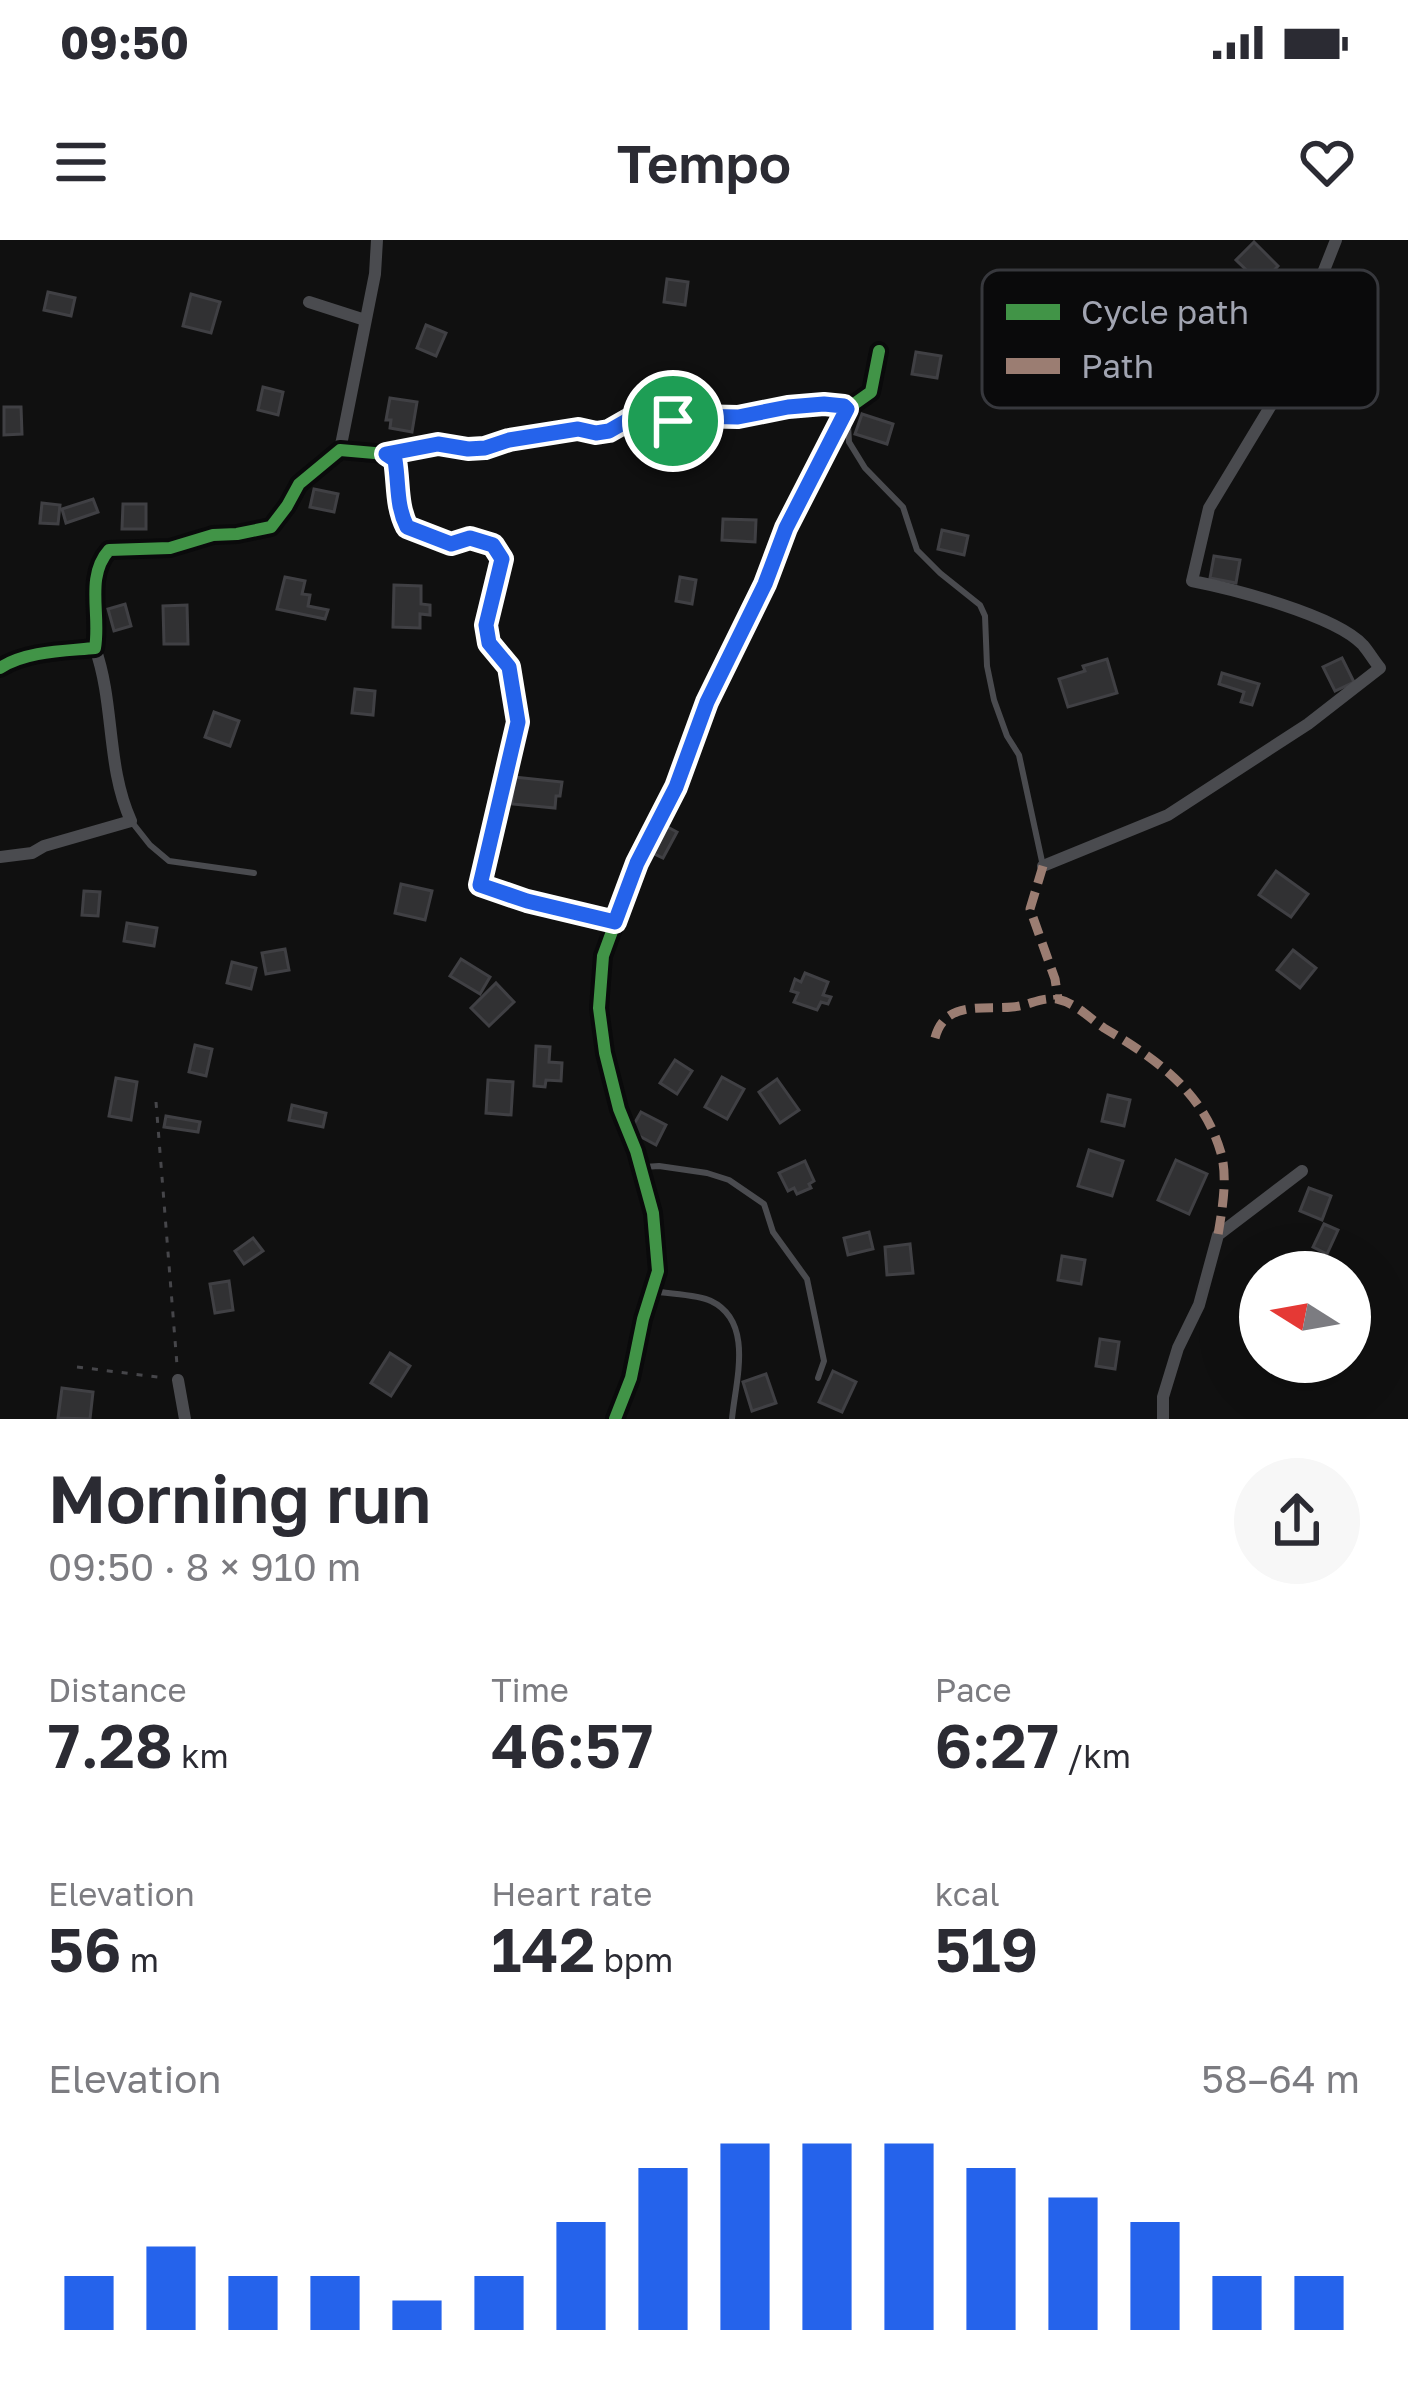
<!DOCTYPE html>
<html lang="en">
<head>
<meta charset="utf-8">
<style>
  :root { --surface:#fff; --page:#f7f7f7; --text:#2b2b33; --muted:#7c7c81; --accent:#2563eb }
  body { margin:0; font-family:"Golos Text",sans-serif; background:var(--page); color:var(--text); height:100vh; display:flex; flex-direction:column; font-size:45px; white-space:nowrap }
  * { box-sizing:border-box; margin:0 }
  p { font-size:39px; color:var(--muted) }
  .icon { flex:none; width:66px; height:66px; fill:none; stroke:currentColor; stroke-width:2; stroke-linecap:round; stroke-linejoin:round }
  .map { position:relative; height:1179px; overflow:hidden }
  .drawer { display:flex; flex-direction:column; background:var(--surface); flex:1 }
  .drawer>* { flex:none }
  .needle { width:78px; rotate:281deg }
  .tools { position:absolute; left:1239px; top:1011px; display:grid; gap:24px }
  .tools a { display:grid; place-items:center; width:132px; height:132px; border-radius:50%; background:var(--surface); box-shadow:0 12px 48px #0002; font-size:60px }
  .pin { position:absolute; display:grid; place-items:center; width:102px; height:102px; color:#fff; margin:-51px; border:6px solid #fff; border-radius:50%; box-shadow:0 3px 12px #0007 }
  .round { display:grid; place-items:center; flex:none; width:126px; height:126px; border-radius:63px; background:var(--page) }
  .headline { display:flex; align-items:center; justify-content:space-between; height:204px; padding:0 48px }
  h1 { font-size:66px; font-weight:600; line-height:90px }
  .figures { display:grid; grid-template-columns:repeat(3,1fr); gap:18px; height:204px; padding:12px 48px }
  .figures div { display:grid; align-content:center }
  .figures b { font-size:60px; font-weight:600 }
  .figures small { font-size:33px; font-weight:400 }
  .figures p { font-size:33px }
  .chart { height:336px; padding:24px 48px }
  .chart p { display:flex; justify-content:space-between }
  .chart svg { width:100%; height:216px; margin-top:12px; stroke:var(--accent); stroke-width:6 }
  .status { display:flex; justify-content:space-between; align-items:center; height:84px; padding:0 60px; background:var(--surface); direction:ltr }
  .status svg { height:33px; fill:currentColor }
  header { display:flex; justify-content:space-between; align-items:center; height:156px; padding:0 48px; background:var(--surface); font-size:54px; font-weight:600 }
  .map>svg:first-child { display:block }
  .building { fill:#313133; stroke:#404044; stroke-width:3 }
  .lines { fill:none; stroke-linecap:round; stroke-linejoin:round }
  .path { stroke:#46464a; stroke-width:3; stroke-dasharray:6 9; stroke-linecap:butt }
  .service { stroke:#4a4b4f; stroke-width:6 }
  .minor { stroke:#4a4b4f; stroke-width:12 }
  .quiet { stroke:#9b7d72; stroke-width:9; stroke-dasharray:18 9; stroke-linecap:butt }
  .cycleway-casing { stroke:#0a0a0b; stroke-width:20 }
  .cycleway { stroke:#419447; stroke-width:12 }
  .route-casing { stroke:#fff; stroke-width:24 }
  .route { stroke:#2563eb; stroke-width:15 }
  .key { fill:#0a0a0b; stroke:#37383d; stroke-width:3 }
  .key-label { font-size:33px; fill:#a1a4b1 }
</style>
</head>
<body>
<div class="status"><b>09:50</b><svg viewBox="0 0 49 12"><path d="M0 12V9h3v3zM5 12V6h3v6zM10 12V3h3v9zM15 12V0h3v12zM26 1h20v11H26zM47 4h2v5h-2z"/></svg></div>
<header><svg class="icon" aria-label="menu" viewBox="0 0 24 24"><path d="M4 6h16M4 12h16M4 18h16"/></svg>Tempo<svg class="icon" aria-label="heart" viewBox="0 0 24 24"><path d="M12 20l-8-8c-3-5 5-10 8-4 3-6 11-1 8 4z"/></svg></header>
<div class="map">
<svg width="1408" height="1179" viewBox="0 0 1408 1179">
  <rect width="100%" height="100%" fill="#101010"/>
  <g class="building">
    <polygon points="1254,2 1278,26 1261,44 1236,20"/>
    <polygon points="667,39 688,42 685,65 664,62"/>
    <polygon points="48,52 75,58 71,76 44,70"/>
    <polygon points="191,54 220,62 211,93 183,86"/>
    <polygon points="426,85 446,93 436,116 417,108"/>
    <polygon points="916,112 941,116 937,138 912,134"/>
    <polygon points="263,147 283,152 278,175 258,170"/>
    <polygon points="390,158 417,162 412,192 390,188 391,180 386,180"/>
    <polygon points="4,167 21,167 22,194 4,195"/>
    <polygon points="862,174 893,184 887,204 855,194"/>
    <polygon points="314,249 338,254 334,272 310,267"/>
    <polygon points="93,259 98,272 66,283 62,269"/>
    <polygon points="42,263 60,265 58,284 40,283"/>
    <polygon points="123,264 146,264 146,289 122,289"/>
    <polygon points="723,279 756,280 755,302 722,300"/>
    <polygon points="942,290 968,296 964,315 938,309"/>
    <polygon points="1214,316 1240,320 1236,343 1210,338"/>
    <polygon points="285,337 305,341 302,354 310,355 308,366 328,370 325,379 277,369"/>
    <polygon points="680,337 696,340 692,364 676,361"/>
    <polygon points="394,345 421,346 421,364 430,365 430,375 420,374 420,388 393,387"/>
    <polygon points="125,364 131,386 114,391 108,369"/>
    <polygon points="187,365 188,404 164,404 163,366"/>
    <polygon points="1342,418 1354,442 1335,451 1323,427"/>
    <polygon points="1107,419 1117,453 1068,467 1059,439 1085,431 1083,426"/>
    <polygon points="1222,433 1259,444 1252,465 1241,462 1244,452 1219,444"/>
    <polygon points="355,449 375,451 373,475 352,473"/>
    <polygon points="214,472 239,481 230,506 205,497"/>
    <polygon points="514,537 562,542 560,556 556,556 555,568 512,564"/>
    <polygon points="662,584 677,592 663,618 648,611"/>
    <polygon points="1276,631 1308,654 1291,677 1259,655"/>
    <polygon points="401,644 432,651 425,680 395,673"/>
    <polygon points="84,651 100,652 98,676 82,675"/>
    <polygon points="127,683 157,688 154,706 124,701"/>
    <polygon points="285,709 289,730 266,734 262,713"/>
    <polygon points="1293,710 1316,728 1300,748 1277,730"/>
    <polygon points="461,719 490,737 480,754 450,736"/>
    <polygon points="232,722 256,728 251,749 227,743"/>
    <polygon points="805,733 828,742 823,755 831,757 828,764 821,762 817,770 794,762 798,753 791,751 795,739 801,742"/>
    <polygon points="496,743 514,762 489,786 471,768"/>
    <polygon points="195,805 212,809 206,836 189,832"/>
    <polygon points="536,806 550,807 549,822 562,823 561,841 546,840 545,847 534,846"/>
    <polygon points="675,820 692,831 677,854 660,843"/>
    <polygon points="722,837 744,849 727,879 705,867"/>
    <polygon points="116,838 137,842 131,880 109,876"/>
    <polygon points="777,839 799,870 780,883 759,852"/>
    <polygon points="488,840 513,842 511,875 486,873"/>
    <polygon points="1108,855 1130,860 1124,886 1102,881"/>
    <polygon points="292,865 326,873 323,887 289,880"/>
    <polygon points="641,872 666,885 656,905 630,891"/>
    <polygon points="166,876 200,882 198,892 164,887"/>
    <polygon points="1089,910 1123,921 1112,956 1078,946"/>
    <polygon points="1176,920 1207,934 1189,974 1158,960"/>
    <polygon points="805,921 814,941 809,944 811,948 797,954 794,948 788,951 779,933"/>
    <polygon points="1309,948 1331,956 1322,980 1300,971"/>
    <polygon points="1324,984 1338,990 1327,1014 1313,1007"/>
    <polygon points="869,992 873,1009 848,1015 844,998"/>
    <polygon points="253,998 263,1011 244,1024 235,1011"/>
    <polygon points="910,1004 913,1033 887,1035 885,1007"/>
    <polygon points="1062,1016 1085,1020 1081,1044 1058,1040"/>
    <polygon points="229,1041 233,1070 215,1073 210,1044"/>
    <polygon points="1100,1099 1119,1102 1115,1129 1096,1126"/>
    <polygon points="390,1113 410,1126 391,1156 371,1143"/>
    <polygon points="833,1131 856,1142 842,1172 819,1162"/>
    <polygon points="766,1134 776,1163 752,1171 743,1142"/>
    <polygon points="62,1148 93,1152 90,1179 58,1178"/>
  </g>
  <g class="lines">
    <g class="path">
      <polyline points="156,862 177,1125"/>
      <polyline points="77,1127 165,1138"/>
    </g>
    <g class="service">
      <polyline points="390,214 438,204 468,209 485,208 509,200 578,189 596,193 609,191 630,179 654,182 691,176 738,177 788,167 824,163 844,166 847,169 849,202 865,228 903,267 917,310 940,333 980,365 985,376 987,426 994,460 1007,496 1019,515 1043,626"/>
      <polyline points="131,581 150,605 169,621 254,633"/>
      <polyline points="644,927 659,926 707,933 729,940 764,964 773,992 807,1039 824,1121 818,1138"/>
      <path d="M653 1051C668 1054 698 1054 711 1061 755 1082 735 1143 732 1179"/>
    </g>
    <g class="minor">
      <polyline points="309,62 365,80"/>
      <polyline points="340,210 375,34 377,0"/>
      <path d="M0 428C26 411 65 411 95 408 101 375 85 337 109 310L170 308 213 295 237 294 271 287 287 266 299 244 340 210 386 214 395 220 399 245 398 270 407 287 451 304 470 298 493 305 503 319 486 385 489 403 509 427 517 482 480 645 527 661 615 682"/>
      <path d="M0 617 32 613 44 606 131 581C106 526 115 464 95 408"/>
      <path d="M1043 626 1168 575 1308 484 1380 428C1374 421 1369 412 1363 405 1335 375 1233 349 1192 341L1209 268 1270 167 1336 0"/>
      <polyline points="178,1140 185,1179"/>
      <polyline points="615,1179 631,1138 643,1079 658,1031 653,973 636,911 619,869 605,813 599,768 603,716 637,623 676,547 707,462 765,344 786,288 847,169 871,152 879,111"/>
      <polyline points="1163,1179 1163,1157 1178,1108 1199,1065 1218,995 1302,931"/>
    </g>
    <g class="quiet">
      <polyline points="1043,626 1030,669 1055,739 1058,759"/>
      <path d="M935 798C945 760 982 770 1012 767 1028 766 1040 757 1057 759 1076 763 1089 778 1104 788 1156 819 1203 851 1221 913 1228 938 1222 970 1218 995"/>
    </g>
    <defs>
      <g id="cycleway">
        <path d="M0 428C26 411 65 411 95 408 101 375 85 337 109 310L170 308 213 295 237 294 271 287 287 266 299 244 340 210 386 214 395 220 399 245 398 270 407 287 451 304 470 298 493 305 503 319 486 385 489 403 509 427 517 482 480 645 527 661 615 682"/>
        <polyline points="615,1179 631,1138 643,1079 658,1031 653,973 636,911 619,869 605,813 599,768 603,716 637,623 676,547 707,462 765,344 786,288 847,169 871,152 879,111"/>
      </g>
    </defs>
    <use href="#cycleway" class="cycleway-casing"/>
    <use href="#cycleway" class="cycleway"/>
  </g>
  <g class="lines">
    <defs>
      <path id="route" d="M824 164 844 166 847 169 786 288 765 344 707 462 676 547 637 623 615 682 527 661 480 645 518 482 509 427 489 403 486 385 502 319 493 305 470 298 451 304 407 287C396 265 399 245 395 220L386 214 438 204 468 209 485 208 509 200 578 189 596 193 609 191 630 179 654 182 691 176 738 177 788 167Z"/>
    </defs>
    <use href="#route" class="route-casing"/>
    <use href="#route" class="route"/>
  </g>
  <rect x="982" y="30" width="396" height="138" rx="18" class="key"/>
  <rect x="1006" y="64" width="54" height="16" fill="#419447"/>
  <rect x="1006" y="118" width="54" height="16" fill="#9b7d72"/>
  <g class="key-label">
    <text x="1081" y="84">Cycle path</text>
    <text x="1081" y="138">Path</text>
  </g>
</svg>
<div class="tools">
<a><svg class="needle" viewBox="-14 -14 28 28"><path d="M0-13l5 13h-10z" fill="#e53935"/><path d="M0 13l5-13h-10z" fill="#7c7c81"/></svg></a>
</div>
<div class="pin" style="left:673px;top:181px;background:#1e9e55"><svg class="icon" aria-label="arrive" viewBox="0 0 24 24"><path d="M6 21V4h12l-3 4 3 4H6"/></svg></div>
</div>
<section class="drawer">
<div class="headline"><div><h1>Morning run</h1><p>09:50 · 8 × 910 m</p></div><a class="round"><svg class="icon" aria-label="share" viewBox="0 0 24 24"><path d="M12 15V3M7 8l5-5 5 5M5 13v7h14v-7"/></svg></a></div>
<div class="figures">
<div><p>Distance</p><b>7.28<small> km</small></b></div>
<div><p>Time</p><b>46:57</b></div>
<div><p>Pace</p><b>6:27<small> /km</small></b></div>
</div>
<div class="figures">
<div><p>Elevation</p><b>56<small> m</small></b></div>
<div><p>Heart rate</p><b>142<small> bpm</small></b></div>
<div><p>kcal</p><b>519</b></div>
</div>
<div class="chart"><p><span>Elevation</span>58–64 m</p>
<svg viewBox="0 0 160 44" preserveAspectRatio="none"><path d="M5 44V33M15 44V27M25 44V33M35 44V33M45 44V38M55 44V33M65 44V22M75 44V11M85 44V6M95 44V6M105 44V6M115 44V11M125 44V17M135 44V22M145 44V33M155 44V33"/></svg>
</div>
</section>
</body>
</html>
